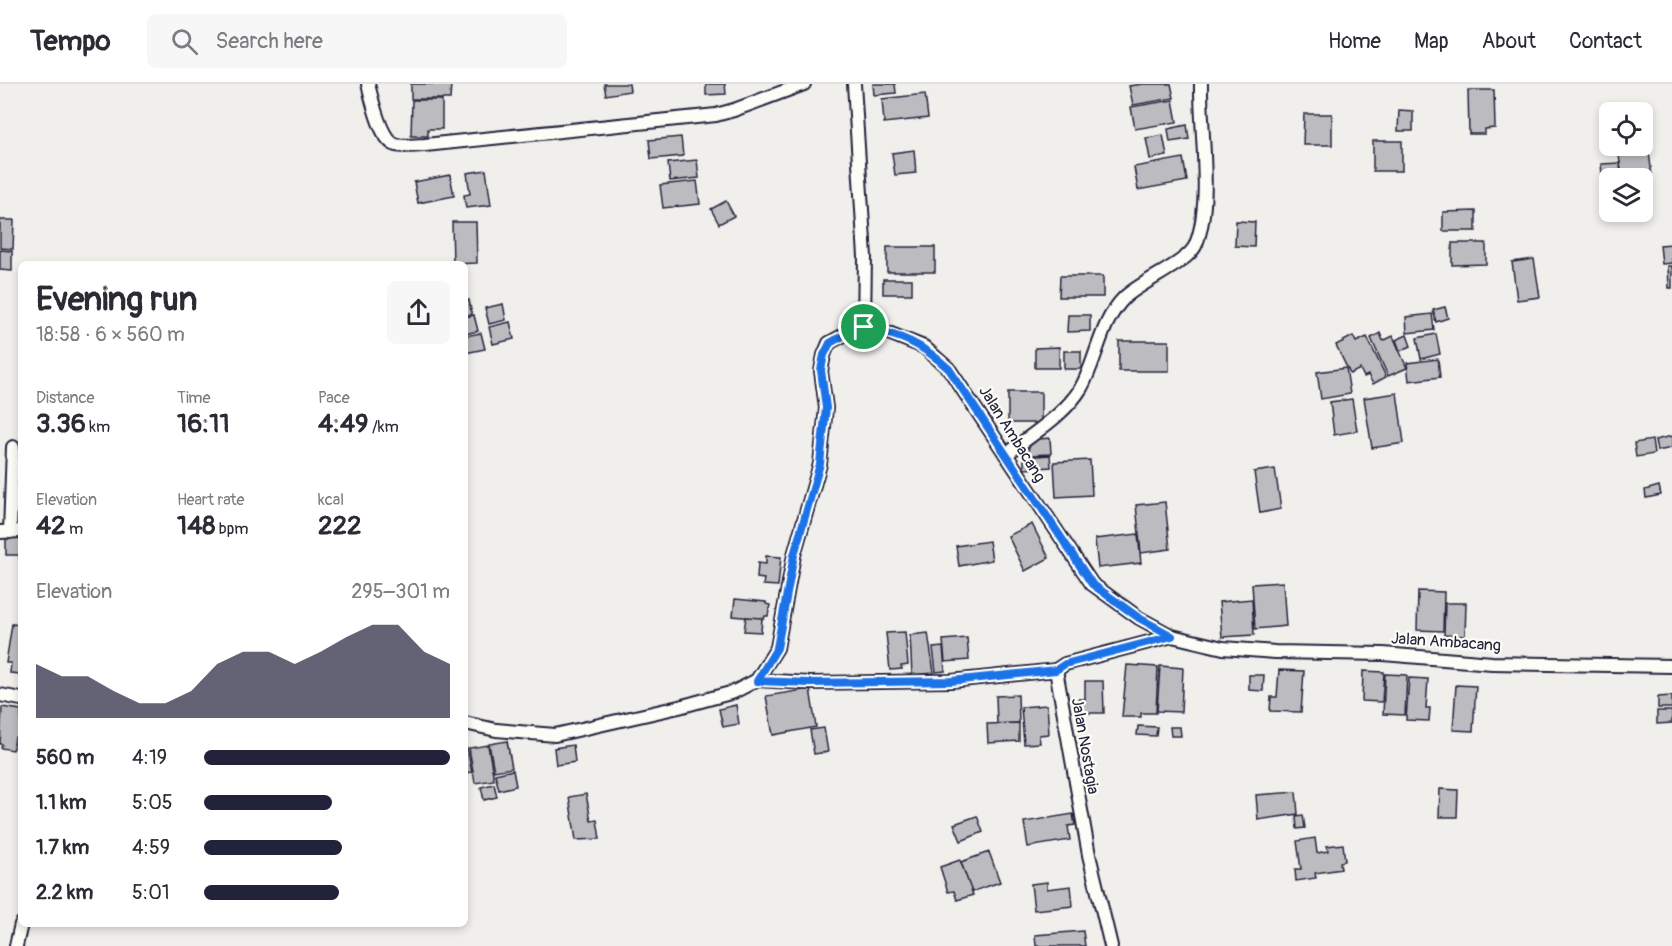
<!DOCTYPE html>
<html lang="en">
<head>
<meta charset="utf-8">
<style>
  :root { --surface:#fff; --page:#f7f7f7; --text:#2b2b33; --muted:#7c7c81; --line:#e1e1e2; --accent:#22223b }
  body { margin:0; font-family:Pangolin,sans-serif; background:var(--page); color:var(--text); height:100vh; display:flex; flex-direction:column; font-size:22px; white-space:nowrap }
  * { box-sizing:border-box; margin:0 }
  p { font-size:20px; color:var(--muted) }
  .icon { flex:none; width:33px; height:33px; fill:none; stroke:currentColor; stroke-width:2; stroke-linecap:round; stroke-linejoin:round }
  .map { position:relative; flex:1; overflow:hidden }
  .side { position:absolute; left:18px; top:177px; width:450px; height:666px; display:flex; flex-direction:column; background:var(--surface); border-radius:9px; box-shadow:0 3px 9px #0003 }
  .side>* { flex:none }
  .fabs { position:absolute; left:1599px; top:18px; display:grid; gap:12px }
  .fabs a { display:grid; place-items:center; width:54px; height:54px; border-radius:9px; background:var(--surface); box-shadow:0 3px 9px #0003; font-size:30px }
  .pin { position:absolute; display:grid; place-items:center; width:51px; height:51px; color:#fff; margin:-26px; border:3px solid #fff; border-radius:50%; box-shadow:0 2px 6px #0007 }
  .round { display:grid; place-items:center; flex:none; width:63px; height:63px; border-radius:9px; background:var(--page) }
  .head { display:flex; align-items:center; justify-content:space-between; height:102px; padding:0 18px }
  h1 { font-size:33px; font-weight:700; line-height:45px }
  .figures { display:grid; grid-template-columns:repeat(3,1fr); gap:9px; height:102px; padding:6px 18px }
  .figures div { display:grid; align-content:center }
  .figures b { font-size:26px; font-weight:700 }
  .figures small { font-size:16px; font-weight:400 }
  .figures p { font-size:16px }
  .chart { height:168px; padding:12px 18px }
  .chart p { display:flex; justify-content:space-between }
  .chart svg { width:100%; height:108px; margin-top:6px; fill:var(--accent); opacity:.7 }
  ul { padding:0 18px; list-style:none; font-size:20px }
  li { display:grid; grid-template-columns:96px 72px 1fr; align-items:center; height:45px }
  li i { height:15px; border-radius:8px; background:var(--accent) }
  header { display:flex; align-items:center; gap:36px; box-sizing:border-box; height:84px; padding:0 30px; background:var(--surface); border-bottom:2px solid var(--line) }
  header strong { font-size:28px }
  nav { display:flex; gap:33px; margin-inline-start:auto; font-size:21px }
  .search { width:420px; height:54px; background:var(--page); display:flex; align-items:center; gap:15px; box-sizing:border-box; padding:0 21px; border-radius:9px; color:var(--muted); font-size:22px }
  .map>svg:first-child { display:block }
  .building { fill:#bcbcc0; stroke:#22223b; stroke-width:1.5 }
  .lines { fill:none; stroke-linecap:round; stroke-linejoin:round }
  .street-casing { stroke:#22223b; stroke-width:16 }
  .street { stroke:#fdfcf7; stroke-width:12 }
  .route-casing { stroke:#fff; stroke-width:12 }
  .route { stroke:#1a73e8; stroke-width:8 }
  .labels { text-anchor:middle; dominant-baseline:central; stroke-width:4.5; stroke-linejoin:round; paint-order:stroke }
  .street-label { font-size:16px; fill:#22223b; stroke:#fdfcf7 }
</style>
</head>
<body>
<header>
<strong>Tempo</strong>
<div class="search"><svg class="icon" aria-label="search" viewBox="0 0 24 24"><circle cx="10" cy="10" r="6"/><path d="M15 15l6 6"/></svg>Search here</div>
<nav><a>Home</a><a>Map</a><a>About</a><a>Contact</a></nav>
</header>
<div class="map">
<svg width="1672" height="862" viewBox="0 0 1672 862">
  <rect width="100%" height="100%" fill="#f0efec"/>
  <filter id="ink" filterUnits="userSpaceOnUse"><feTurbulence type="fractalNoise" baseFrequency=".0167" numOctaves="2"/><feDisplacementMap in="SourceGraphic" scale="12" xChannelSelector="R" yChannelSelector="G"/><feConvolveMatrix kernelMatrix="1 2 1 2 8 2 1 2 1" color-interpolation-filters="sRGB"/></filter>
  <g filter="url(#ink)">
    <g class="building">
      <polygon points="411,0 451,0 450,15 411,15"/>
      <polygon points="604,0 629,0 630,7 606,11"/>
      <polygon points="706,0 725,0 726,10 706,11"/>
      <polygon points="873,0 895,0 896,9 874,11"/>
      <polygon points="1143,0 1171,0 1174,14 1133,21 1129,2"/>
      <polygon points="1468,6 1494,6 1495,44 1485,45 1485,50 1469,50"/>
      <polygon points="925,10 928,34 884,39 882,15"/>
      <polygon points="412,16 442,16 442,45 428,45 428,52 411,52"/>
      <polygon points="1173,16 1177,38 1135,45 1131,23"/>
      <polygon points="1399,26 1413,27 1413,47 1398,47"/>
      <polygon points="1304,30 1332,30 1332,61 1303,61"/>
      <polygon points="1187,41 1189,55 1170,58 1168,45"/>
      <polygon points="1163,51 1167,72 1150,75 1146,54"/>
      <polygon points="681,53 683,72 651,75 649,56"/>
      <rect x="1373" y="57" width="29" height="30"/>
      <polygon points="914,66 916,89 895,91 892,69"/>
      <polygon points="1649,68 1652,92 1622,94 1619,71"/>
      <polygon points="1183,74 1187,97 1138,106 1134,83"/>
      <polygon points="697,76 699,94 670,97 668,79"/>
      <polygon points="1620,79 1621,94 1610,94 1610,111 1604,111 1601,80"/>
      <polygon points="486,86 491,121 466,124 464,111 470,110 467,89"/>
      <polygon points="450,91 454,112 418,119 414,98"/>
      <polygon points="697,97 700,120 663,124 660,101"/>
      <polygon points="726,117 734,132 719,140 711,125"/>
      <polygon points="1476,127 1476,147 1443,147 1443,128"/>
      <polygon points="0,136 14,136 13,165 0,164"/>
      <polygon points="1236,137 1255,138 1254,163 1235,162"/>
      <polygon points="452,138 476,138 477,179 453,180"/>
      <polygon points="1452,159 1486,159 1486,180 1452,181"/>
      <polygon points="1672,160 1672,179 1662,180 1660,161"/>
      <rect x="887" y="163" width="48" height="25"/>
      <polygon points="0,166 12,167 12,187 0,186"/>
      <polygon points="1534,175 1540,213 1517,216 1512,178"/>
      <polygon points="1668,182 1672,182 1672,204 1669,204"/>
      <polygon points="1060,192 1103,192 1103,213 1059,213"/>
      <rect x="883" y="195" width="29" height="15"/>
      <polygon points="469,216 472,231 465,232 465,217"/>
      <polygon points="503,220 506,236 489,240 485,224"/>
      <polygon points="1445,223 1448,234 1436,238 1433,226"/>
      <polygon points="1432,230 1434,246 1407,249 1406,233"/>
      <polygon points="474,231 478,247 465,250 465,233"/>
      <polygon points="1068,231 1090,231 1090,247 1067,248"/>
      <polygon points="510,238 514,255 493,260 489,243"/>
      <polygon points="481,249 485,265 465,269 465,252"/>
      <polygon points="1380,249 1383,257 1393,252 1407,284 1388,292 1371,254"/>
      <polygon points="1436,250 1440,270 1421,275 1417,254"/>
      <polygon points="1407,251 1411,262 1400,267 1396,256"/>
      <polygon points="1353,252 1356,258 1367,253 1386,293 1373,300 1368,291 1364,293 1360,285 1350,290 1336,261"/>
      <rect x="1119" y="257" width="50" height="30"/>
      <polygon points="1059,263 1059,284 1035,284 1035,264"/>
      <rect x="1064" y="267" width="17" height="18"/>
      <polygon points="1438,275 1440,293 1409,297 1407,279"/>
      <polygon points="1346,284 1350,310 1321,315 1317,288"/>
      <rect x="1008" y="308" width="33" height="31"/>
      <polygon points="1397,309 1404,359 1372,364 1364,314"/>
      <polygon points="1352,315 1357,347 1334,351 1330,318"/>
      <polygon points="1672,352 1672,364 1657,367 1655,356"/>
      <polygon points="1050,354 1051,370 1029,371 1028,356"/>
      <polygon points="1652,356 1654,370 1636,373 1634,359"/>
      <polygon points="1050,371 1051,383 1024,385 1024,373"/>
      <polygon points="1090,376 1092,411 1056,413 1054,378"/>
      <polygon points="1275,385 1281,425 1260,429 1254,388"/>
      <polygon points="1659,402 1661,411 1646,414 1645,406"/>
      <polygon points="1165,418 1170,465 1141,469 1136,421"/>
      <polygon points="1032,440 1049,474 1025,487 1008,452"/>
      <polygon points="1138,450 1141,479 1098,484 1095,455"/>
      <polygon points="21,451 21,474 19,474 19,471 6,471 6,452"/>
      <polygon points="989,457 992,476 959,482 956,462"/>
      <polygon points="766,472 781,473 778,502 763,501 764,495 757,494 758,479 766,480"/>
      <polygon points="1283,498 1286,542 1255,545 1252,500"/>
      <polygon points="1418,507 1444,508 1443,547 1417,546"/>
      <polygon points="735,515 766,518 766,520 770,521 768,532 765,532 764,535 733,532"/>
      <polygon points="1252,515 1254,551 1222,553 1219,518"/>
      <polygon points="1445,519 1466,519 1465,552 1444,551"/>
      <polygon points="746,533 762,534 761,548 744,547"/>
      <polygon points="12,540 21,541 21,590 10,589 11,579 6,579"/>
      <polygon points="905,548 908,581 901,582 902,585 890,586 886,549"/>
      <polygon points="928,549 934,589 912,591 910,551"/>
      <polygon points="967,554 969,576 945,578 943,556"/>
      <polygon points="943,563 945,587 936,588 933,564"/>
      <polygon points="1127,581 1158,583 1156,629 1141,629 1141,633 1122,633"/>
      <polygon points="1160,582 1183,584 1181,628 1157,627"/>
      <polygon points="1279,586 1304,587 1301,628 1270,627 1271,613 1277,613"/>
      <polygon points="1363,587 1384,588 1382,618 1362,617"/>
      <polygon points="1385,590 1407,591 1405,631 1383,630"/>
      <polygon points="1249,591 1264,591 1263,607 1249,606"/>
      <polygon points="1409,594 1428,595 1426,624 1430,624 1429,637 1406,636"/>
      <polygon points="1085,597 1103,597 1104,629 1079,629 1078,615 1085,615"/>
      <polygon points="1456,601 1476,602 1473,647 1453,646"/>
      <polygon points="810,605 816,643 773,651 766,612"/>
      <polygon points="1018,611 1019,639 997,640 996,612"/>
      <polygon points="1672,612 1672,624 1658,624 1658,613"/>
      <polygon points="736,621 739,640 723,643 719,625"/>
      <polygon points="1047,621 1049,650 1039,651 1040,659 1024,660 1021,623"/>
      <polygon points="2,623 21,626 21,654 15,653 13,666 1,664 2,660 0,660"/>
      <polygon points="1657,627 1672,627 1672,639 1657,640"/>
      <polygon points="1019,639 1019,657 988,659 987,640"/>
      <polygon points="1138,642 1157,643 1156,652 1137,651"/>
      <polygon points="1170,643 1180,643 1181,652 1171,652"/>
      <polygon points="824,644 828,668 814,670 810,646"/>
      <polygon points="507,657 512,684 494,687 489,660"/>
      <polygon points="488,661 494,696 475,699 469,664"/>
      <polygon points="573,661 575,678 556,681 554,664"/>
      <polygon points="465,664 467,664 472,688 465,689"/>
      <polygon points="513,686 516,702 499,706 495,690"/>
      <polygon points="494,700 497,713 484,716 481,703"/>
      <polygon points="1440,705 1458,706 1457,733 1439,733"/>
      <polygon points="1296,708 1298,730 1258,736 1256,711"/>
      <polygon points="586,710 591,737 597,736 600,755 576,756 569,713"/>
      <polygon points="1073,730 1075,741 1068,742 1070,756 1028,763 1024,738"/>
      <polygon points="1303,731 1305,744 1297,745 1296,732"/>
      <polygon points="977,732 983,748 961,757 954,740"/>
      <polygon points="1315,754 1317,769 1328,767 1327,762 1343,760 1345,777 1340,778 1341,785 1315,789 1316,794 1296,797 1295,785 1301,785 1297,757"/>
      <polygon points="989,768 1000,798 971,808 961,778"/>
      <polygon points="960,776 973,811 957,816 954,807 948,808 940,783"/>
      <polygon points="1047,798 1047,805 1071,802 1073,822 1034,826 1031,800"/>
      <polygon points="1083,847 1085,862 1036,862 1035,851"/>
    </g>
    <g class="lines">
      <defs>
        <g id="street">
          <path d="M368 0C372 15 380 56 396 61 404 63 417 61 425 61L716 31 734 26 804 0"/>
          <polyline points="854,0 865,173 864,243"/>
          <path d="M1006 371C1030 351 1064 332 1081 304 1097 276 1100 238 1124 214 1141 197 1189 179 1196 160 1213 117 1200 46 1201 0"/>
          <polyline points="0,448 21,447"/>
          <polyline points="10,448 13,363"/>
          <polyline points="757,596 809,599 951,597 1056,586"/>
          <polyline points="0,611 21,615"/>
          <polyline points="465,639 496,646 555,651 679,623 734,608 757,596 777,564 794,471 820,380 826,324 821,287 824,271 829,259 855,245 864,243 886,248 924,263 949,285 1092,500 1139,534 1172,552 1223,564 1275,568 1383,570 1492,579 1672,582"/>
          <polyline points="16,862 21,840"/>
          <polyline points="1111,862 1089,771 1056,586 1065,580 1172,552"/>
        </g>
      </defs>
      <use href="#street" class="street-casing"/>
      <use href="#street" class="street"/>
    </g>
  </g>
  <g class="lines" filter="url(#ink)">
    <defs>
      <path id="route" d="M864 243C902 252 921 259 949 285L1092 500 1139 534 1172 552 1065 580 1056 586 951 597 809 599 757 597 777 564 794 471 820 380 826 324 821 286 824 271 830 259 855 245Z"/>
    </defs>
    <use href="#route" class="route-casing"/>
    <use href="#route" class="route"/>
  </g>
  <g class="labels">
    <g class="street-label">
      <text transform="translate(1012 350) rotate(58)">Jalan Ambacang</text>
      <text transform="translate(1446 558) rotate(4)">Jalan Ambacang</text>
      <text transform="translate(1085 662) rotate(80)">Jalan Nostagia</text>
    </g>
  </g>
</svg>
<div class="fabs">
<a><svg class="icon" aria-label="locate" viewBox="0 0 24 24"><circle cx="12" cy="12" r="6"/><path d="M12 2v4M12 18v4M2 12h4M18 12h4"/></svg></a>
<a><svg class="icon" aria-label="layers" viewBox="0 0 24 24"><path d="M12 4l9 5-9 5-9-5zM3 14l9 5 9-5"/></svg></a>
</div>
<div class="pin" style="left:864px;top:243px;background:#1e9e55"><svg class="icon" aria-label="arrive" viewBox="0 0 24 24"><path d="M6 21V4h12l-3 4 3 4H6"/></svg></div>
<section class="side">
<div class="head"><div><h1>Evening run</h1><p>18:58 · 6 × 560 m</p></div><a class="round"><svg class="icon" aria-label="share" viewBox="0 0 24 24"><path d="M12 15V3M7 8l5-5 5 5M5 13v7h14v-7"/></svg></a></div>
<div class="figures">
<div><p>Distance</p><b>3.36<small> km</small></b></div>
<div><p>Time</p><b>16:11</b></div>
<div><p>Pace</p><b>4:49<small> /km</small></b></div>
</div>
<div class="figures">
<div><p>Elevation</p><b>42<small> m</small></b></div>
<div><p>Heart rate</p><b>148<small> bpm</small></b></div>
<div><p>kcal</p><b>222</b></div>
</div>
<div class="chart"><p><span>Elevation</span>295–301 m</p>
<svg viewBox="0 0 160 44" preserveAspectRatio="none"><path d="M0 44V22L10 27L20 27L30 33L40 38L50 38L60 33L70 22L80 17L90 17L100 22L110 17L120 11L130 6L140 6L150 17L160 22V44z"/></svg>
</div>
<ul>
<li><b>560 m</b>4:19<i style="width:100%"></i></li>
<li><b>1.1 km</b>5:05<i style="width:52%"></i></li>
<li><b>1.7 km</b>4:59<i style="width:56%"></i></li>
<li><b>2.2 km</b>5:01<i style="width:55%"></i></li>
</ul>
</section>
</div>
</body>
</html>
